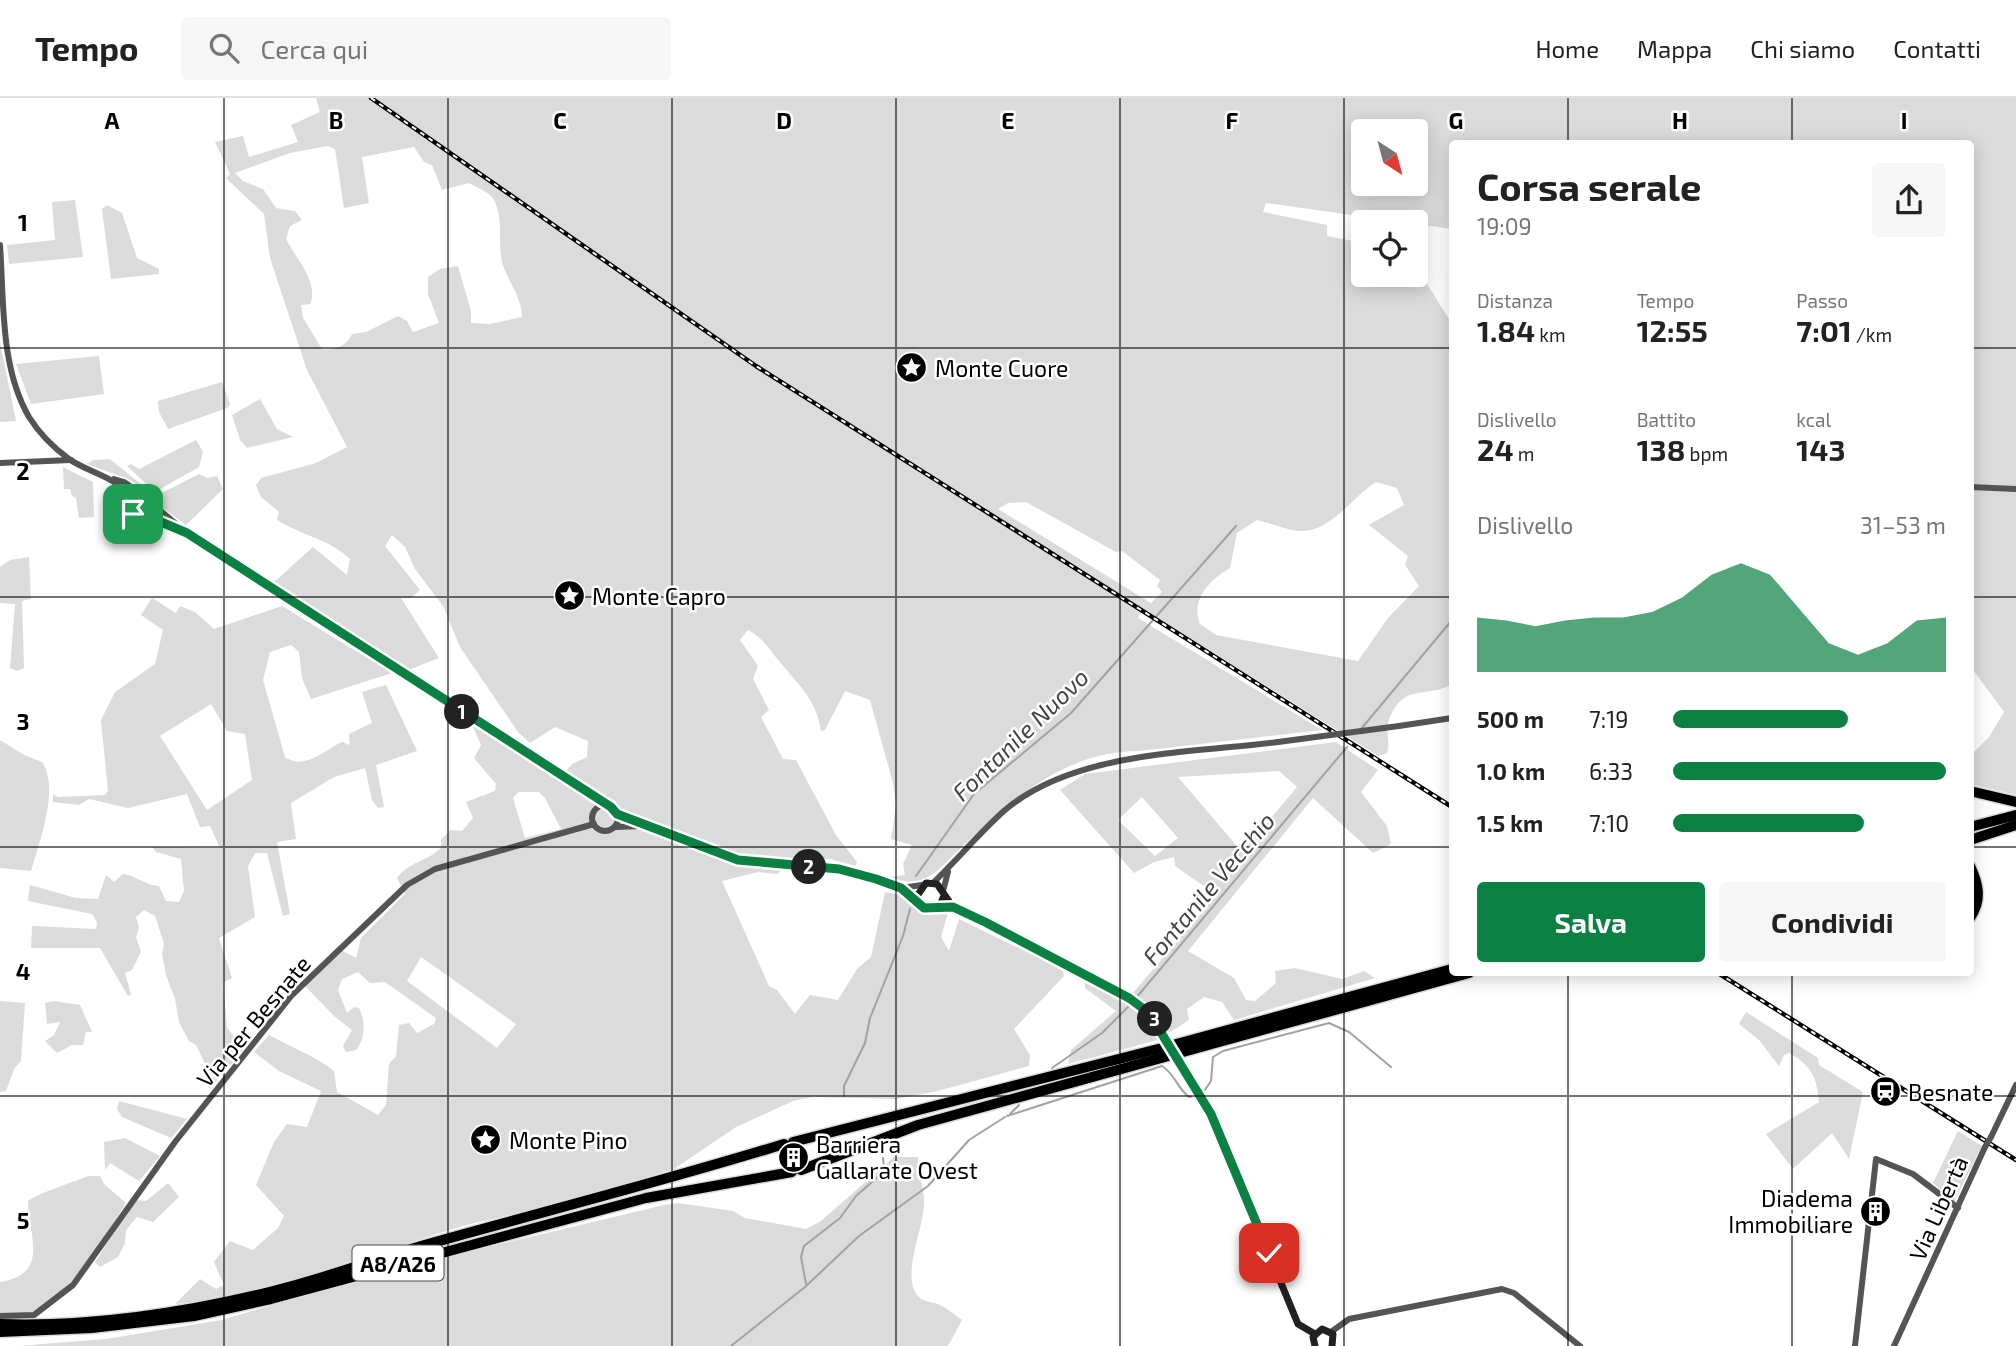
<!DOCTYPE html>
<html lang="it">
<head>
<meta charset="utf-8">
<style>
  :root { --surface:#fff; --page:#f6f6f6; --text:#222; --muted:#767676; --line:#e0e0e0; --accent:#0b8043 }
  body { margin:0; font-family:"Exo 2",sans-serif; background:var(--page); color:var(--text); height:100vh; display:flex; flex-direction:column; font-size:26px; white-space:nowrap }
  * { box-sizing:border-box; margin:0 }
  p { font-size:23px; color:var(--muted) }
  .icon { flex:none; width:38px; height:38px; fill:none; stroke:currentColor; stroke-width:2; stroke-linecap:round; stroke-linejoin:round }
  .map { position:relative; flex:1; overflow:hidden }
  .details { position:absolute; left:1449px; top:42px; width:525px; height:836px; display:flex; flex-direction:column; background:var(--surface); border-radius:7px; box-shadow:0 4px 18px #0003 }
  .details>* { flex:none }
  .needle { width:46px; rotate:144deg }
  .tools { position:absolute; left:1351px; top:21px; display:grid; gap:14px }
  .tools a { display:grid; place-items:center; width:77px; height:77px; border-radius:7px; background:var(--surface); box-shadow:0 4px 18px #0003; font-size:35px }
  .pin { position:absolute; display:grid; place-items:center; width:60px; height:60px; color:#fff; margin:-30px; border-radius:14px; box-shadow:0 4px 10px #0006 }
  .km { position:absolute; width:35px; height:35px; margin:-18px; border-radius:50%; background:#222; color:#fff; font-size:19px; line-height:35px; text-align:center }
  .round { display:grid; place-items:center; flex:none; width:74px; height:74px; border-radius:7px; background:var(--page) }
  .head { display:flex; align-items:center; justify-content:space-between; height:119px; padding:0 28px }
  h1 { font-size:38px; font-weight:700; line-height:52px }
  .metrics { display:grid; grid-template-columns:repeat(3,1fr); gap:10px; height:119px; padding:7px 28px }
  .metrics div { display:grid; align-content:center }
  .metrics b { font-size:30px; font-weight:700 }
  .metrics small { font-size:19px; font-weight:400 }
  .metrics p { font-size:19px }
  .chart { height:196px; padding:14px 28px }
  .chart p { display:flex; justify-content:space-between }
  .chart svg { width:100%; height:126px; margin-top:7px; fill:var(--accent); opacity:.7 }
  .cta { display:flex; gap:14px; margin-top:auto; padding:14px 28px }
  .cta a { flex:1; height:80px; border-radius:7px; background:var(--accent); color:#fff; font-size:28px; font-weight:700; line-height:80px; text-align:center }
  .cta a+a { background:var(--page); color:var(--text) }
  ul { padding:0 28px; list-style:none; font-size:23px }
  li { display:grid; grid-template-columns:112px 84px 1fr; align-items:center; height:52px }
  li i { height:18px; border-radius:9px; background:var(--accent) }
  header { display:flex; align-items:center; gap:42px; box-sizing:border-box; height:98px; padding:0 35px; background:var(--surface); border-bottom:2px solid var(--line) }
  header strong { font-size:33px }
  nav { display:flex; gap:38px; margin-inline-start:auto; font-size:24px }
  .search { width:490px; height:63px; background:var(--page); display:flex; align-items:center; gap:18px; box-sizing:border-box; padding:0 24px; border-radius:7px; color:var(--muted); font-size:26px }
  .map>svg:first-child { display:block }
  .green { fill:#dbdbdb; fill-rule:evenodd }
  .lines { fill:none; stroke-linecap:round; stroke-linejoin:round }
  .stream { stroke:#a2a2a2; stroke-width:2 }
  .motorway-casing { stroke:#dbdbdb; stroke-width:13 }
  .tertiary { stroke:#545454; stroke-width:6 }
  .secondary { stroke:#212121; stroke-width:7 }
  .motorway { stroke:#000; stroke-width:10 }
  .rail-casing { stroke:#000; stroke-width:4.5 }
  .rail { stroke:#fff; stroke-width:2; stroke-dasharray:5; stroke-linecap:butt }
  .tertiary-bridge { stroke:#545454; stroke-width:6 }
  .secondary-bridge { stroke:#212121; stroke-width:7 }
  .route-casing { stroke:#fff; stroke-width:14 }
  .route { stroke:#0b8043; stroke-width:9 }
  .grid { fill:none; stroke:#000; stroke-width:2; stroke-opacity:0.55 }
  .labels { text-anchor:middle; dominant-baseline:central; stroke-width:5; stroke-linejoin:round; paint-order:stroke }
  .shield { fill:#fff; stroke:#4c4c4c; stroke-width:2 }
  .shield-label { font-size:21px; font-weight:bold; fill:#000 }
  .poi-label { font-size:23px; fill:#000; stroke:#fff; text-anchor:start }
  .street-label { font-size:23px; fill:#000; stroke:#fff }
  .water-label { font-size:24px; font-style:italic; fill:#434343; stroke:#fff }
  .grid-label { font-size:23px; text-anchor:middle; font-weight:bold; fill:#000; stroke:#fff; stroke-width:5; stroke-linejoin:round; paint-order:stroke }
</style>
</head>
<body>
<header>
<strong>Tempo</strong>
<div class="search"><svg class="icon" aria-label="search" viewBox="0 0 24 24"><circle cx="10" cy="10" r="6"/><path d="M15 15l6 6"/></svg>Cerca qui</div>
<nav><a>Home</a><a>Mappa</a><a>Chi siamo</a><a>Contatti</a></nav>
</header>
<div class="map">
<svg width="2016" height="1248" viewBox="0 0 2016 1248">
  <rect width="100%" height="100%" fill="#fff"/>
  <g class="green">
    <path d="M316 0H2016V697L1971 686V657L1989 639 2004 614 1971 569 1970 46H1452V131L1266 105 1263 114 1327 127V138L1363 145V177H1416V157L1425 165 1421 176 1452 226V586C1427 601 1403 584 1389 622 1385 633 1391 645 1387 655L1378 658 956 393 952 394 1141 515 1138 520 1322 632 1139 653C1053 653 994 719 936 774 919 785 909 786 890 779L905 777 903 766 912 747 891 741 896 707 893 685 870 602 845 593 825 632 821 633C817 602 797 585 779 563 769 551 763 540 748 532L740 542 758 568 753 581 769 612 761 619 783 661 796 662 836 737 857 764 855 768 830 761 782 760 784 771 777 776 758 774 722 783 769 888 777 892 795 916 810 897 838 902 857 871 871 859 885 794 908 799 928 817 948 814 941 839 949 853 959 821 1062 871 1064 878 1014 931 1030 957 1029 968 938 993 896 1001 813 999 793 1003 736 1029 674 1071 566 1104 462 1128 277 1187 211 1202 175 1206 200 1181 216 1191 224 1187 214 1164 230 1143 253 1152 278 1130 284 1118 256 1087 274 1044 287 1026 307 1029 321 993 279 973 254 954 269 937C292 950 314 957 334 973L337 994 378 1017 386 1007 389 966 396 958 399 927 409 925 417 935 434 926 436 920 385 884 370 885 358 874 342 881 338 892 347 915 354 909 359 910C366 923 365 941 356 952L346 954 343 948 352 932 334 918 305 888 343 853 356 860 361 840 405 796 397 780C408 764 428 763 441 750V742L450 732 462 733 473 720 466 704 495 693 496 686 474 660 481 647 471 624 549 675 567 672 572 666 587 659 588 643 555 629 530 645 518 634 460 549 443 508 415 471 405 449 392 437 385 448 420 492 411 500H401L439 560 408 572 273 485 313 449 347 477 350 461C329 441 301 437 277 422L279 414 261 399 256 387 261 380 316 365 347 349 307 272 270 160 264 116 226 80 230 76 215 44 243 38 249 59 298 44 291 27 320 14ZM1363 33H1416V86H1363ZM328 48 335 51 344 110 369 105 362 59 414 49 424 64 432 67 442 92 469 85C477 90 491 94 495 104 503 121 498 145 502 164 507 182 522 199 522 219L490 226 471 225V213L458 168 440 171 428 179V196L439 225 413 234 407 223 398 218 366 234 352 236C347 248 334 253 322 251L303 220 301 207 310 206C320 185 294 158 286 141L290 128 302 122 295 113 276 110 263 91 243 83 235 75 290 55ZM1376 384 1397 390 1404 407 1369 427 1408 458 1405 467 1419 488 1388 520 1358 563 1216 537 1200 526C1190 501 1211 481 1230 470L1237 435 1257 422C1271 425 1286 432 1300 433 1331 434 1352 399 1376 384ZM1026 404 1116 454 1122 453 1160 482 1157 488 1162 494 1151 505 998 411 1008 405ZM518 694H539L545 700 561 731 525 740 513 700ZM421 859 516 926 497 950 407 883Z"/>
    <polygon points="75,102 83,159 9,166 7,147 55,142 52,104"/>
    <polygon points="107,107 122,115 137,160 159,171 159,176 111,181 102,111"/>
    <polygon points="0,244 16,323 0,324"/>
    <polygon points="99,258 104,296 31,306 16,266"/>
    <polygon points="222,284 230,306 227,310 168,331 159,314 158,303"/>
    <polygon points="260,301 277,331 293,339 247,350 240,342 232,317"/>
    <polygon points="196,342 203,354 199,369 155,394 127,368 131,366 139,371"/>
    <polygon points="110,361 149,393 128,381 87,366 93,362"/>
    <polygon points="63,369 93,384 94,419 79,420 76,400 72,398 70,391 64,391"/>
    <polygon points="199,376 207,380 217,378 223,391 186,427 163,410 160,396"/>
    <polygon points="29,459 31,501 22,503 24,570 17,573 10,570 15,506 0,505 0,469 10,462"/>
    <path d="M152 500 176 515 180 508 195 514 214 531 282 508 392 575 311 601 302 580 299 554 291 547 270 554 263 582 285 659C305 673 324 652 342 644L350 647 349 636 372 625 362 594 386 587 417 653 376 667 384 709 378 710 372 702 365 670 334 679 291 705 296 741 277 744 290 816 283 818 267 755H255L248 768 255 819 219 840 232 880 223 885 227 929 243 952 210 991 205 985 206 968 196 947 189 943 179 924 175 901 166 877 162 856 164 846 155 818 144 812 136 819 139 830 136 839 141 854 132 872 125 875 131 896 128 898 100 850H31L32 828 96 831 97 824 92 816 28 803 30 787 76 800 98 801 106 777 114 784 123 776C137 778 145 787 159 788L166 803 179 804 184 793 181 761 156 754 152 749 220 750 210 728 200 729 187 696 128 710 89 701 79 707 53 704V696L58 699 105 697 108 693 101 622 115 594 155 566 163 532 141 517ZM211 606 227 633 245 636 252 682 207 712 160 638Z"/>
    <path d="M0 642 24 657 42 664C60 689 39 746 31 773L0 770Z"/>
    <path d="M1336 644 1378 672 1361 694 1387 728 1391 746 1373 755 1313 700 1188 853 1234 880 1246 902 1255 903 1276 885 1275 873 1295 870 1342 881 1364 873 1375 880 1234 922 1222 904 1204 899 1187 911 1189 922 1158 942 1068 966 1071 952 1116 913 1085 890V881L1126 903 1202 814 1211 793 1175 768 1174 759 1154 764 1134 775 1060 692 1085 676ZM1279 673 1297 689 1242 754 1178 679ZM1142 699 1178 740 1155 758 1118 722Z"/>
    <polygon points="0,903 25,905 21,963 14,971 6,993 0,994"/>
    <polygon points="54,903 80,907 92,934 86,934 83,947 72,947 57,955 45,943 54,937 60,924 47,926 45,905"/>
    <path d="M1746 914 1818 960 1819 967 1863 994 1849 1061 1832 1035 1793 1071 1766 1036 1819 1004C1817 979 1811 967 1789 955L1784 957 1779 968 1759 942 1739 926Z"/>
    <polygon points="119,1003 187,1021 171,1040 122,1019 117,1011"/>
    <polygon points="1958,1033 1982,1048 1954,1104 1933,1085"/>
    <polygon points="125,1040 160,1058 139,1083 110,1065 105,1072 104,1044"/>
    <path d="M894 1059H918C918 1075 923 1087 924 1101 926 1128 898 1180 920 1200 924 1204 934 1204 940 1207 947 1210 955 1217 962 1222L948 1248H18L106 1241 222 1222 412 1165 425 1164 664 1107 678 1105 733 1113 745 1120 806 1131 821 1123Z"/>
    <path d="M88 1078H100L104 1086 126 1105C110 1131 62 1208 33 1215 23 1217 10 1216 0 1216V1184C51 1176 28 1137 28 1103 34 1097 76 1083 88 1078Z"/>
    <polygon points="168,1085 179,1099 153,1124 137,1119 126,1132 125,1145 118,1159 100,1169 95,1164 135,1102 146,1103"/>
  </g>
  <g class="lines">
    <g class="stream">
      <polyline points="1361,631 1452,522"/>
      <polyline points="916,778 974,696 1071,615 1236,428"/>
      <polyline points="1136,900 1347,649"/>
      <polyline points="1052,970 1102,935 1130,907"/>
      <polyline points="1203,995 1211,983 1213,959 1223,953 1329,925 1349,934 1391,969"/>
      <polyline points="844,998 844,988 865,945 870,920 903,838 910,811"/>
      <polyline points="1010,1016 1019,1007"/>
      <path d="M1007 1018 1162 968C1175 976 1177 990 1189 999L1198 997"/>
      <polyline points="806,1186 801,1159 804,1148 840,1120 856,1098 881,1076 884,1070 883,1060"/>
      <polyline points="731,1248 805,1189 859,1138 928,1088 969,1042 1005,1019"/>
    </g>
    <defs>
      <g id="motorway">
        <polyline points="1970,693 2016,704"/>
        <polyline points="1970,729 2016,717"/>
        <polyline points="1970,742 2016,727"/>
        <path d="M1970 768C1979 787 1982 802 1970 820"/>
        <polyline points="793,1044 1158,951 1452,871"/>
        <polyline points="801,1072 918,1027 1469,875"/>
        <path d="M0 1226C88 1229 183 1215 269 1194 320 1182 370 1163 421 1148 542 1114 664 1083 784 1046"/>
        <polyline points="0,1234 92,1230 194,1218 271,1201 646,1100 792,1074"/>
      </g>
    </defs>
    <use href="#motorway" class="motorway-casing"/>
    <g class="tertiary">
      <path d="M0 147C4 203 0 269 29 319 39 335 54 350 69 361 88 375 127 381 132 406"/>
      <polyline points="0,365 71,362"/>
      <polyline points="114,381 124,384 143,397"/>
      <polyline points="1970,389 2016,391"/>
      <circle cx="144" cy="410" r="13"/>
      <polyline points="157,410 187,435 606,707"/>
      <polyline points="151,421 176,430"/>
      <polyline points="1399,628 1452,620"/>
      <circle cx="605" cy="720" r="13"/>
      <path d="M617 716C656 732 696 751 737 762 798 778 864 760 917 802"/>
      <polyline points="615,729 641,728"/>
      <path d="M933 785C958 761 980 734 1005 712 1075 653 1192 655 1278 644"/>
      <polyline points="901,790 922,787"/>
      <polyline points="943,793 948,774"/>
      <polyline points="1991,1039 2016,987"/>
      <polyline points="0,1218 34,1217 73,1187 175,1044 292,897 407,787 435,771 594,726"/>
      <polyline points="1331,1234 1349,1221 1502,1191 1514,1195 1580,1248"/>
      <polyline points="1855,1248 1876,1061 1913,1076 1958,1110"/>
      <polyline points="1894,1248 1985,1049"/>
    </g>
    <g class="secondary">
      <polyline points="944,798 940,807 932,811 921,808 917,798 926,785 937,786 953,809 1129,900 1159,926"/>
      <polyline points="1211,1016 1298,1226 1315,1236"/>
      <polyline points="1315,1248 1313,1239 1322,1231 1333,1236 1332,1248"/>
    </g>
    <use href="#motorway" class="motorway"/>
    <defs>
      <g id="rail">
        <polyline points="371,0 756,268 1452,709"/>
        <polyline points="1718,875 2016,1062"/>
      </g>
    </defs>
    <use href="#rail" class="rail-casing"/>
    <use href="#rail" class="rail"/>
    <g class="tertiary-bridge">
      <polyline points="1278,644 1399,628"/>
      <polyline points="1985,1049 1991,1039"/>
    </g>
    <polyline class="secondary-bridge" points="1159,926 1211,1016"/>
  </g>
  <g class="lines">
    <defs>
      <polyline id="route" points="133,416 140,422 161,424 187,435 611,709 617,716 738,762 839,771 876,781 901,790 924,810 953,809 985,824 1129,900 1149,915 1211,1016 1269,1155"/>
    </defs>
    <use href="#route" class="route-casing"/>
    <use href="#route" class="route"/>
  </g>
  <path class="grid" d="M224 0V1248M448 0V1248M672 0V1248M896 0V1248M1120 0V1248M1344 0V1248M1568 0V46M1792 0V46M0 250H1452M1970 250H2016M0 499H1452M1970 499H2016M0 749H1452M1970 749H2016M1568 875V1248M1792 875V1248M0 998H2016"/>
  <defs>
    <symbol id="sight-disc" viewBox="-11 -11 22 22"><circle r="9.5" fill="#000" stroke="#fff"/><path d="M0-6L1.8-2.2L6-1.7L2.9 1.2L3.7 5.4L0 3.3L-3.7 5.4L-2.9 1.2L-6-1.7L-1.8-2.2Z" fill="#fff"/></symbol>
    <symbol id="station-disc" viewBox="-11 -11 22 22"><circle r="9.5" fill="#000" stroke="#fff"/><path d="M-3-6H3Q5-6 5-4V2Q5 4 3 4L4.5 6H3L1.5 4h-3L-3 6H-4.5L-3 4Q-5 4-5 2V-4Q-5-6-3-6ZM-3.5-4v3h7v-3ZM-3.5 1v1.5H-2V1ZM2 1v1.5H3.5V1Z" fill="#fff"/></symbol>
    <symbol id="building-disc" viewBox="-11 -11 22 22"><circle r="9.5" fill="#000" stroke="#fff"/><path d="M-4-6H4V6H1V3H-1V6H-4ZM-2.5-4.3h1.7v1.8h-1.7ZM.8-4.3h1.7v1.8H.8ZM-2.5-1h1.7V.8h-1.7ZM.8-1h1.7V.8H.8Z" fill="#fff"/></symbol>
  </defs>
  <g fill-rule="evenodd">
    <use href="#sight-disc" x="894" y="252" width="35" height="35"/>
    <use href="#sight-disc" x="552" y="480" width="35" height="35"/>
    <use href="#station-disc" x="1868" y="976" width="35" height="35"/>
    <use href="#sight-disc" x="468" y="1024" width="35" height="35"/>
    <use href="#building-disc" x="776" y="1042" width="35" height="35"/>
    <use href="#building-disc" x="1858" y="1096" width="35" height="35"/>
  </g>
  <g class="labels">
    <rect class="shield" x="352.5" y="1147.5" width="91" height="35" rx="5"/>
    <g class="shield-label">
      <text x="398" y="1165">A8/A26</text>
    </g>
    <g class="poi-label">
      <text x="935" y="270">Monte Cuore</text>
      <text x="592" y="498">Monte Capro</text>
      <text x="1908" y="994">Besnate</text>
      <text x="509" y="1042">Monte Pino</text>
      <text x="816" y="1046">Barriera<tspan x="816" dy="26">Gallarate Ovest</tspan></text>
      <text x="1853" y="1100" text-anchor="end">Diadema<tspan x="1853" dy="26">Immobiliare</tspan></text>
    </g>
    <g class="street-label">
      <text transform="translate(253 923) rotate(-50)">Via per Besnate</text>
      <text transform="translate(1938 1110) rotate(-66)">Via Libertà</text>
    </g>
    <g class="water-label">
      <text transform="translate(1020 636) rotate(-44)">Fontanile Nuovo</text>
      <text transform="translate(1208 790) rotate(-50)">Fontanile Vecchio</text>
    </g>
  </g>
  <g class="grid-label">
    <text x="112" y="31">A</text>
    <text x="336" y="31">B</text>
    <text x="560" y="31">C</text>
    <text x="784" y="31">D</text>
    <text x="1008" y="31">E</text>
    <text x="1232" y="31">F</text>
    <text x="1456" y="31">G</text>
    <text x="1680" y="31">H</text>
    <text x="1904" y="31">I</text>
    <text x="23" y="133">1</text>
    <text x="23" y="382">2</text>
    <text x="23" y="632">3</text>
    <text x="23" y="882">4</text>
    <text x="23" y="1131">5</text>
  </g>
</svg>
<div class="tools">
<a><svg class="needle" viewBox="-14 -14 28 28"><path d="M0-13l5 13h-10z" fill="#e53935"/><path d="M0 13l5-13h-10z" fill="#767676"/></svg></a>
<a><svg class="icon" aria-label="locate" viewBox="0 0 24 24"><circle cx="12" cy="12" r="6"/><path d="M12 2v4M12 18v4M2 12h4M18 12h4"/></svg></a>
</div>
<div class="pin" style="left:133px;top:416px;background:#1e9e55"><svg class="icon" aria-label="arrive" viewBox="0 0 24 24"><path d="M6 21V4h12l-3 4 3 4H6"/></svg></div>
<div class="pin" style="left:1269px;top:1155px;background:#d93025"><svg class="icon" aria-label="check" viewBox="0 0 24 24"><path d="M5 12l5 5 9-10"/></svg></div>
<b class="km" style="left:462px;top:614px">1</b>
<b class="km" style="left:809px;top:769px">2</b>
<b class="km" style="left:1155px;top:921px">3</b>
<section class="details">
<div class="head"><div><h1>Corsa serale</h1><p>19:09</p></div><a class="round"><svg class="icon" aria-label="share" viewBox="0 0 24 24"><path d="M12 15V3M7 8l5-5 5 5M5 13v7h14v-7"/></svg></a></div>
<div class="metrics">
<div><p>Distanza</p><b>1.84<small> km</small></b></div>
<div><p>Tempo</p><b>12:55</b></div>
<div><p>Passo</p><b>7:01<small> /km</small></b></div>
</div>
<div class="metrics">
<div><p>Dislivello</p><b>24<small> m</small></b></div>
<div><p>Battito</p><b>138<small> bpm</small></b></div>
<div><p>kcal</p><b>143</b></div>
</div>
<div class="chart"><p><span>Dislivello</span>31–53 m</p>
<svg viewBox="0 0 160 44" preserveAspectRatio="none"><path d="M0 44V25L10 26L20 28L30 26L40 25L50 25L60 23L70 18L80 10L90 6L100 10L110 22L120 34L130 38L140 34L150 26L160 25V44z"/></svg>
</div>
<ul>
<li><b>500 m</b>7:19<i style="width:64%"></i></li>
<li><b>1.0 km</b>6:33<i style="width:100%"></i></li>
<li><b>1.5 km</b>7:10<i style="width:70%"></i></li>
</ul>
<div class="cta"><a>Salva</a><a>Condividi</a></div>
</section>
</div>
</body>
</html>
